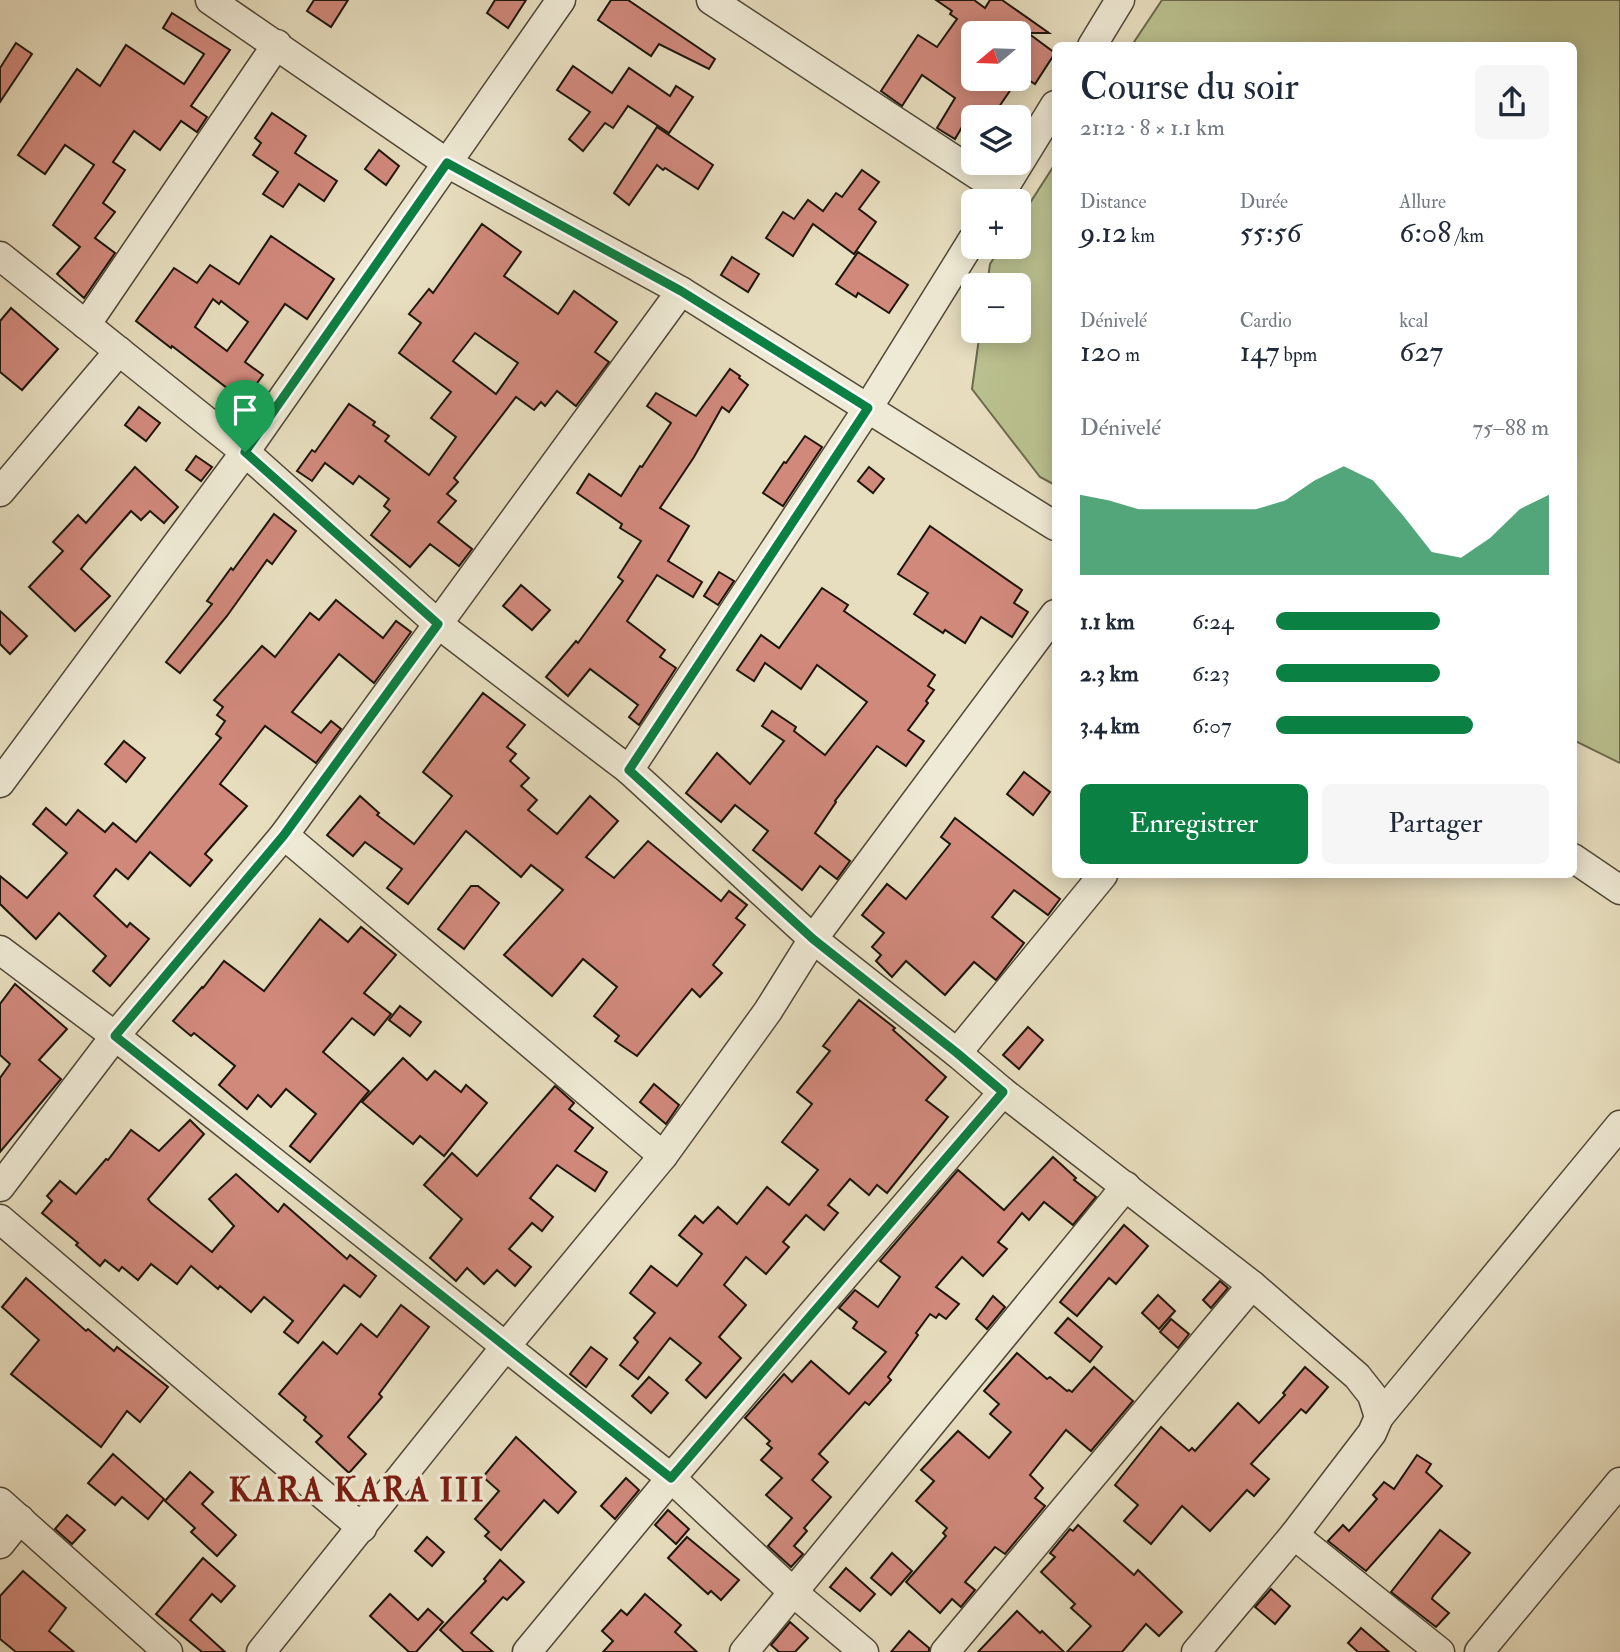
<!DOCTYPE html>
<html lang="fr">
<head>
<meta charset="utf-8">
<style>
  :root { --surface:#fff; --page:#f6f6f7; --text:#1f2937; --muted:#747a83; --accent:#0b8043 }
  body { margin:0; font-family:"IM FELL Double Pica",serif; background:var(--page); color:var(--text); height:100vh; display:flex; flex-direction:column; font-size:26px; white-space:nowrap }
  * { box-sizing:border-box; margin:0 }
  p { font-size:23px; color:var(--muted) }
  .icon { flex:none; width:38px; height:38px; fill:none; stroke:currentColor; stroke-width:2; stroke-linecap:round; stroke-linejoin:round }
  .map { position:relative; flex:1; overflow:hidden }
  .panel { position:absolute; left:1052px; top:42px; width:525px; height:836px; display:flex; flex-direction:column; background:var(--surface); border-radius:10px; box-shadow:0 4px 18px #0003 }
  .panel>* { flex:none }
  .needle { width:46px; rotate:251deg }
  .fabs { position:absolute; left:961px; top:21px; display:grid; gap:14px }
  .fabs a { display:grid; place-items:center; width:70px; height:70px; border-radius:10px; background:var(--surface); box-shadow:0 4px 18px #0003; font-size:35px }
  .pin { position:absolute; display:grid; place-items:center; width:60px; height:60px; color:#fff; margin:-72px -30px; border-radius:50% 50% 50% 0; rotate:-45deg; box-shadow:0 0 7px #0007 }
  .pin .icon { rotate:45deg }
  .round { display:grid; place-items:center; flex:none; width:74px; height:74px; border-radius:10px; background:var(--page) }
  .overview { display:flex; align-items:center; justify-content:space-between; height:119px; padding:0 28px }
  h1 { font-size:38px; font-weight:600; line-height:52px }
  .figures { display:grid; grid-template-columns:repeat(3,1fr); gap:10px; height:119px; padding:7px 28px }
  .figures div { display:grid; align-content:center }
  .figures b { font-size:30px; font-weight:600 }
  .figures small { font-size:19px; font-weight:400 }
  .figures p { font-size:19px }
  .chart { height:196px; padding:14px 28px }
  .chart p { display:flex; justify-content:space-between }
  .chart svg { width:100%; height:126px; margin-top:7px; fill:var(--accent); opacity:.7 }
  .action { display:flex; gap:14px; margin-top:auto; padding:14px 28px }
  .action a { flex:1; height:80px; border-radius:10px; background:var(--accent); color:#fff; font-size:28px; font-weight:600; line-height:80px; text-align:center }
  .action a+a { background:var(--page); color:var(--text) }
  ul { padding:0 28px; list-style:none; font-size:23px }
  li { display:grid; grid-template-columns:112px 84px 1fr; align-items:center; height:52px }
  li i { height:18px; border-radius:9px; background:var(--accent) }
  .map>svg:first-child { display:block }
  .green { fill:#bac08f; stroke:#6c6a4c; stroke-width:2 }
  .building { fill:#d1897c; stroke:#1d150a; stroke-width:2; fill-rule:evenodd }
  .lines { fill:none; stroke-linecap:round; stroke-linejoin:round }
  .minor-casing { stroke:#504737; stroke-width:31 }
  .minor { stroke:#efead5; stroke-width:28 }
  .route-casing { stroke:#fff; stroke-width:14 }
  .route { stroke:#0b8043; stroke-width:9 }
  .labels { text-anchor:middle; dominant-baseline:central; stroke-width:7; stroke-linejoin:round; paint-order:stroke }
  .district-label { font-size:33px; font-weight:bold; letter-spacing:2px; fill:#7a1f14; stroke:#efead5 }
</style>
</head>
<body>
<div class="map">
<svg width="1620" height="1652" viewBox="0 0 1620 1652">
  <rect width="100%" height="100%" fill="#e7debf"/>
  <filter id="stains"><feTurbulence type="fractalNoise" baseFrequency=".00286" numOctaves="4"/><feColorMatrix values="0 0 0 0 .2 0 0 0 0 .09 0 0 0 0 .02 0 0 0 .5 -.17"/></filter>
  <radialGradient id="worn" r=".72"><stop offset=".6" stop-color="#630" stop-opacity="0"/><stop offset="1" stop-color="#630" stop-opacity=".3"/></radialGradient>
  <g class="green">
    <polygon points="1162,0 1620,0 1620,763 1573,740 1573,46 1132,45"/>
    <polygon points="1055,164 1055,485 1040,477 972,389 980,331 1018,331 1018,285 987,285 990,264 1001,247 1018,247 1019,220"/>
  </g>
  <g class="building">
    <polygon points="314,0 348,0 331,27 307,11"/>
    <polygon points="495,0 526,0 508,28 487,13"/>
    <polygon points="611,0 628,0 715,59 709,69 659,44 651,56 598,20"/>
    <polygon points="936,0 974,0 985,8 990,0 1002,0 1049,33 1028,33 1055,53 1035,84 1018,73 1018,33 973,33 973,79 1018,79 992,117 987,117 973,108 955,139 937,128 955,98 922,75 902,106 881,91 918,35 937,47 957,19 950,14 952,11"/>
    <polygon points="172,13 230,50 191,106 207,117 197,132 181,121 160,150 134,131 113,162 125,170 103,203 115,212 95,238 115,253 84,298 57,274 80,247 53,225 94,165 65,145 45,174 18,155 77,69 100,86 126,45 184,84 204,54 163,28"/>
    <polygon points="16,43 32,54 0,102 0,68"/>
    <polygon points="573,66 612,93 629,68 670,96 676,86 693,97 669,133 628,106 613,128 605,123 583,151 569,139 590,112 557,90"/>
    <polygon points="272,113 306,136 295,153 337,181 324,201 299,184 283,207 263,194 278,172 253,155 261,143 255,138"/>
    <polygon points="657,127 713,165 698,189 665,168 663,170 657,165 629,205 614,193"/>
    <polygon points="379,150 399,166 386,185 365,169"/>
    <polygon points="862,170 879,182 859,209 876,222 854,254 813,224 793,256 766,238 783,212 794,219 808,200 823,211 836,193 842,197"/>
    <path d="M482 224 521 252 504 276 558 314 574 291 617 322 595 352 609 362 576 406 557 391 545 406 541 402 534 410 516 397 454 478 458 482 447 494 456 501 438 522 472 549 459 566 430 544 410 567 371 535 390 511 384 506 389 499 359 476 353 484 325 463 312 481 297 471 312 450 315 452 349 404 375 422 373 425 389 436 385 441 429 475 456 437 431 418 451 392 399 353 421 323 409 314 429 289 433 293ZM475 333 518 363 496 394 453 361Z"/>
    <path d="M271 236 334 279 307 319 285 304 245 362 263 375 244 401 172 346 171 348 136 321 174 268 197 283 210 265 239 284ZM213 299 219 304 221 301 248 322 227 351 195 327Z"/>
    <polygon points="858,252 908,285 889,313 858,293 856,297 836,284"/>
    <polygon points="732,257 759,274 748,292 721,275"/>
    <polygon points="11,308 58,349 22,390 0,372 0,321"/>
    <polygon points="730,369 740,376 739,378 748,385 729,412 722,407 694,457 660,508 689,526 668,561 702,582 693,597 657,575 627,621 665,650 660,657 676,668 639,725 629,717 638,705 590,669 568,696 546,677 576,641 578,643 623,581 618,577 641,541 620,528 622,524 577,493 589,474 621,496 640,466 642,467 671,423 647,406 656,393 696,416"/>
    <polygon points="139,407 160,423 146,441 125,425"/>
    <polygon points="805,436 822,447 783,506 763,493 784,462 786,463"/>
    <polygon points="196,456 212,467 201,481 186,470"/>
    <polygon points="135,467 178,507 164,523 150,511 141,520 131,511 89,559 81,569 110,596 75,631 29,587 63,551 53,542 78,515 86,523"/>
    <polygon points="869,467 884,479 873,493 858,481"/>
    <polygon points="274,514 296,531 272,564 267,560 227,616 180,673 166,662 212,604 207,601 231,568 233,570"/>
    <polygon points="930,526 1022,590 1014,603 1028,612 1012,637 981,617 965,643 945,630 943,633 914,614 928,593 898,574"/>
    <polygon points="719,572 734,581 718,605 704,596"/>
    <polygon points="521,585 550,610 532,630 503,606"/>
    <polygon points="822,588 848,605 844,611 935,675 928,686 934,690 926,701 928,703 908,730 924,741 906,766 877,746 835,801 836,802 815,833 850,861 837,879 820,866 802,890 753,850 768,831 735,805 721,822 686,793 717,753 750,784 784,741 762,726 772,711 796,727 794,731 825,755 867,702 817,665 801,689 765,663 754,681 737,670 761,635 779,648"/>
    <polygon points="336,600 383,638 396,621 411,632 374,683 339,654 292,712 321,733 331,721 341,729 316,763 265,726 220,784 247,806 205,854 212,860 190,886 150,852 128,879 116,869 94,896 127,927 130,923 149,939 110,986 93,971 106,956 59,913 36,939 0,904 0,876 27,898 67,853 33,824 46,808 66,825 78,810 105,832 113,823 136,842 221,738 216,734 225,721 217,715 223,707 214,700 262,646 275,657 310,613 319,620"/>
    <polygon points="0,611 27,636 10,654 0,644"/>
    <polygon points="483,693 525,725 507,747 516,754 510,761 529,778 521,786 537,800 528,810 557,834 590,796 618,821 586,857 614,878 648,841 721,901 729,891 747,905 736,918 745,925 713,965 722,973 700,997 692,989 637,1056 615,1041 619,1036 594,1016 617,987 583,959 552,996 504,955 563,890 531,865 521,877 466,831 408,904 387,888 402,869 365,842 353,856 327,835 360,796 379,813 377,815 414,844 452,796 423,772"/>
    <polygon points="124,741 145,758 126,782 105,764"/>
    <polygon points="1024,772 1050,792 1033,815 1007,794"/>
    <polygon points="955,818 1060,899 1048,915 1014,890 992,917 1024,943 996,980 974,962 945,995 906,961 892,977 876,961 881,955 872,947 884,933 862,915 887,884 906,899 950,844 941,837"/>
    <polygon points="471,886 478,886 499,903 464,949 438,929"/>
    <polygon points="320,919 348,942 361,927 396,955 364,993 391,1014 374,1035 352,1018 323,1052 369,1091 310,1162 290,1146 316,1114 286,1089 271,1107 258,1095 247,1109 219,1085 235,1066 194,1033 191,1036 173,1021 202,987 203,988 224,961 264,991"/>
    <polygon points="15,984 67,1029 39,1060 61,1079 0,1152 0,1078 10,1064 0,1055 0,1004"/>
    <polygon points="859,1000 895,1028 893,1030 946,1077 926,1100 948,1117 887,1193 877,1185 869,1195 850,1179 828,1205 838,1213 824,1230 806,1215 783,1242 789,1247 766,1274 746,1257 724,1285 746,1305 719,1337 741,1358 706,1398 686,1380 701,1363 670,1338 638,1379 620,1365 638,1342 634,1338 655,1313 630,1293 651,1266 677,1286 702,1254 679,1235 695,1216 703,1223 718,1207 737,1224 767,1187 789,1205 818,1170 782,1142 812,1104 797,1092 830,1051 823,1046"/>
    <polygon points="400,1006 421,1022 410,1036 389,1020"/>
    <polygon points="1028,1027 1043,1040 1019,1069 1003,1055"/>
    <polygon points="403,1058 427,1080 435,1071 461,1092 466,1085 487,1103 444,1156 420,1136 413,1144 362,1102"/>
    <polygon points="654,1084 679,1105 666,1124 640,1102"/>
    <polygon points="555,1086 574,1103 569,1109 593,1128 575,1151 607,1172 595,1191 557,1165 530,1198 553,1217 542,1231 532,1223 509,1249 531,1267 515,1286 497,1270 484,1284 467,1268 456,1281 430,1258 462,1219 424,1185 452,1153 477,1176"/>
    <polygon points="190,1120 204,1134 148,1199 151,1203 212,1252 234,1226 209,1199 236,1174 278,1212 284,1204 347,1259 350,1255 376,1276 360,1297 344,1285 298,1343 284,1332 293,1321 264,1297 251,1312 220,1286 218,1289 191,1266 177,1284 151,1264 138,1280 122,1267 119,1271 105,1260 100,1266 76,1245 78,1243 42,1213 52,1201 47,1196 60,1181 76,1194 106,1159 108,1160 131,1130 159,1151"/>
    <polygon points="1053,1157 1076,1178 1074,1180 1096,1197 1073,1225 1044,1202 1029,1220 1022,1213 998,1242 1007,1249 983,1276 962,1257 936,1287 959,1304 946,1319 939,1314 936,1318 930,1314 916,1333 918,1335 888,1377 891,1380 869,1405 865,1402 819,1454 828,1462 812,1480 831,1497 804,1528 807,1531 794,1546 803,1554 791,1567 768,1546 792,1518 766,1495 782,1478 761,1460 772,1448 767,1444 770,1441 745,1418 784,1374 792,1382 811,1361 849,1394 886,1352 853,1328 857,1322 839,1308 855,1290 878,1307 900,1277 880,1261 958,1170 1004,1210"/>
    <polygon points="1124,1225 1148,1246 1116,1284 1109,1278 1077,1316 1060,1302"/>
    <polygon points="26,1278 86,1331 88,1329 114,1351 117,1347 168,1387 140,1422 127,1411 101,1447 11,1374 39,1340 2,1307"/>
    <polygon points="1220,1281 1228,1288 1211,1308 1203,1300"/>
    <polygon points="1158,1295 1175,1311 1159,1329 1142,1313"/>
    <polygon points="993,1296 1005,1307 987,1329 976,1319"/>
    <polygon points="401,1305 429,1327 379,1394 382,1397 348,1437 366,1454 349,1473 316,1442 322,1436 304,1420 306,1417 279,1394 323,1342 337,1354 361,1324 377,1337"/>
    <polygon points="1068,1318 1102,1347 1090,1362 1055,1333"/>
    <polygon points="1171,1319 1189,1334 1178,1348 1160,1332"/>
    <polygon points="591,1347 607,1359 586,1387 570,1374"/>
    <polygon points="1017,1353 1047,1379 1050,1377 1067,1391 1069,1390 1072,1392 1094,1367 1133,1401 1091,1451 1066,1430 1030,1475 1043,1488 1035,1498 1045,1506 1005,1554 995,1547 965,1582 975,1590 961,1607 952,1599 940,1613 906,1582 946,1536 943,1533 947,1528 916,1501 934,1481 921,1470 958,1431 989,1458 1011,1432 990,1414 999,1404 984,1391"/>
    <polygon points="1305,1367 1328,1387 1306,1413 1301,1409 1251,1464 1269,1479 1254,1496 1247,1490 1210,1531 1182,1506 1151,1544 1124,1521 1138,1505 1115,1485 1161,1427 1189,1451 1192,1448 1195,1451 1238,1403 1259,1423 1285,1395 1283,1393"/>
    <polygon points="649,1377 668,1393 651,1413 632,1396"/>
    <polygon points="516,1437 576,1492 558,1513 544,1500 501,1550 485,1536 489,1532 475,1519 499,1491 483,1477"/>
    <polygon points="113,1454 164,1499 148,1519 122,1497 115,1505 88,1483"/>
    <polygon points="1417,1455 1431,1464 1426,1472 1442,1486 1366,1571 1328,1541 1343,1525 1349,1531 1377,1499 1373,1495 1384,1482 1394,1489"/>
    <polygon points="190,1472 213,1492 202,1504 236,1535 217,1556 191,1532 195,1528 165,1501"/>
    <polygon points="626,1478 639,1490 615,1519 601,1506"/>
    <polygon points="668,1510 689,1529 676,1544 655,1525"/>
    <polygon points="67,1515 85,1530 72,1544 55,1529"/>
    <polygon points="1078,1525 1134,1575 1138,1570 1182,1612 1159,1636 1146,1624 1122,1652 1067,1652 1091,1626 1071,1608 1075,1604 1041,1572 1055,1557 1050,1553 1070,1529 1073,1531"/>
    <polygon points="1440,1530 1470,1553 1433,1596 1432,1599 1449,1613 1436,1627 1391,1592"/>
    <polygon points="427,1537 444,1552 432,1566 415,1551"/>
    <polygon points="687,1537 739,1580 721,1600 711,1591 708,1594 668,1558"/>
    <polygon points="892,1553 912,1571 891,1595 871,1578"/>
    <polygon points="203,1558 235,1586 221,1602 212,1594 190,1620 225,1652 202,1652 156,1614"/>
    <polygon points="500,1560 524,1582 507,1600 503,1597 471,1633 493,1652 464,1652 440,1630 486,1581 484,1579"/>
    <polygon points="846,1568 875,1594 860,1611 830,1587"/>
    <polygon points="23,1571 66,1608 49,1631 74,1652 16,1652 0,1639 0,1596"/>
    <polygon points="1271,1589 1290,1606 1275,1624 1255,1607"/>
    <polygon points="390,1594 418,1620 428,1609 443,1622 416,1652 409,1652 370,1616"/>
    <polygon points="645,1594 681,1625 675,1632 697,1652 603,1652 613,1641 602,1631 621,1610 627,1615"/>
    <polygon points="1017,1611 1040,1633 1042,1631 1064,1652 978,1652"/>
    <polygon points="790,1622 808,1638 795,1652 779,1652 771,1645"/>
    <polygon points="1361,1628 1389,1652 1358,1652 1348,1643"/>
    <polygon points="909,1631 929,1648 929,1652 891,1652"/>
  </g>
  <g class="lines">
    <defs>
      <g id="minor">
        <polyline points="210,0 447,163 681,291 1055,526"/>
        <polyline points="711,0 1002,191"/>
        <polyline points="1092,46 1120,0"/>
        <polyline points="996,201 1055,105"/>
        <polyline points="0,256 245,452 438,624 629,770 813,939 957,1053 1003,1092 1252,1285 1357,1376 1372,1395 1379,1417 1372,1433 1294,1535 1196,1652"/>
        <polyline points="86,325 277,44"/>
        <polyline points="0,492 119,351"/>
        <polyline points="629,770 868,408 973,239"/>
        <polyline points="0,783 245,452 561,0"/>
        <polyline points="284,835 663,1156"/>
        <polyline points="1573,858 1620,890"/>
        <polyline points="0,950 115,1036 671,1478 794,1593 864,1652"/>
        <polyline points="957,1053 1103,875"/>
        <polyline points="0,1187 115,1036 284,835 681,291"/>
        <polyline points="0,1219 362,1528"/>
        <polyline points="1379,1417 1620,1125"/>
        <polyline points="0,1502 168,1652"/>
        <polyline points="1294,1535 1440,1652"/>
        <polyline points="0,1544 20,1519"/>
        <polyline points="261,1652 506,1346 663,1156 768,1011 813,939 1055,614"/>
        <polyline points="527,1652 671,1478 1003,1092"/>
        <polyline points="744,1652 1126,1186"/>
        <polyline points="945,1652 1252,1285"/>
        <polyline points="1479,1652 1620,1482"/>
      </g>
    </defs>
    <use href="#minor" class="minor-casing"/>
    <use href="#minor" class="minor"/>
  </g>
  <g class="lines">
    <defs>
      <polygon id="route" points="447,163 681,291 868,408 629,770 813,939 957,1053 1003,1092 671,1478 115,1036 284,835 438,624 245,452"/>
    </defs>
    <use href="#route" class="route-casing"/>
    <use href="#route" class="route"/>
  </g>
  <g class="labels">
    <g class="district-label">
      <text x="357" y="1490">KARA KARA III</text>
    </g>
  </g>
  <rect width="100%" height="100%" filter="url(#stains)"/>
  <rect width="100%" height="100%" fill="url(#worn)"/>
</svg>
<div class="fabs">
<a><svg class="needle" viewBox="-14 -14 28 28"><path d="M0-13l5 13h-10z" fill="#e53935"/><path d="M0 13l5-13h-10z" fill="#747a83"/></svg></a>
<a><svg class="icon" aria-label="layers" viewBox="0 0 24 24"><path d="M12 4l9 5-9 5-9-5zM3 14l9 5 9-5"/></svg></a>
<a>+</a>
<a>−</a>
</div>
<div class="pin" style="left:245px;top:452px;background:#1e9e55"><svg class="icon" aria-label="arrive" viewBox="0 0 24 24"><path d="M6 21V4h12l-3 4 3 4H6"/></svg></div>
<section class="panel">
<div class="overview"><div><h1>Course du soir</h1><p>21:12 · 8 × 1.1 km</p></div><a class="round"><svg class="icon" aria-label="share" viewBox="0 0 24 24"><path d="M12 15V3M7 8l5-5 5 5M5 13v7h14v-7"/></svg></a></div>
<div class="figures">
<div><p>Distance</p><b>9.12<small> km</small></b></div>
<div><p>Durée</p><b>55:56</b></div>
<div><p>Allure</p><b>6:08<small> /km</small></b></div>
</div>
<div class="figures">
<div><p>Dénivelé</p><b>120<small> m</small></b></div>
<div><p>Cardio</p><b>147<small> bpm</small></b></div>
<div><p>kcal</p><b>627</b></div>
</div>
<div class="chart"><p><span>Dénivelé</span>75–88 m</p>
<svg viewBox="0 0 160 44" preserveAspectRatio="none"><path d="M0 44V16L10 18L20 21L30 21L40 21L50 21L60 21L70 18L80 11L90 6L100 11L110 23L120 36L130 38L140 31L150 21L160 16V44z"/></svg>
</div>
<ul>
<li><b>1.1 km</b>6:24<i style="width:60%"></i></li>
<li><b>2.3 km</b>6:23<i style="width:60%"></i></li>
<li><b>3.4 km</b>6:07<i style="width:72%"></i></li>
</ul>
<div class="action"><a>Enregistrer</a><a>Partager</a></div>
</section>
</div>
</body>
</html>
